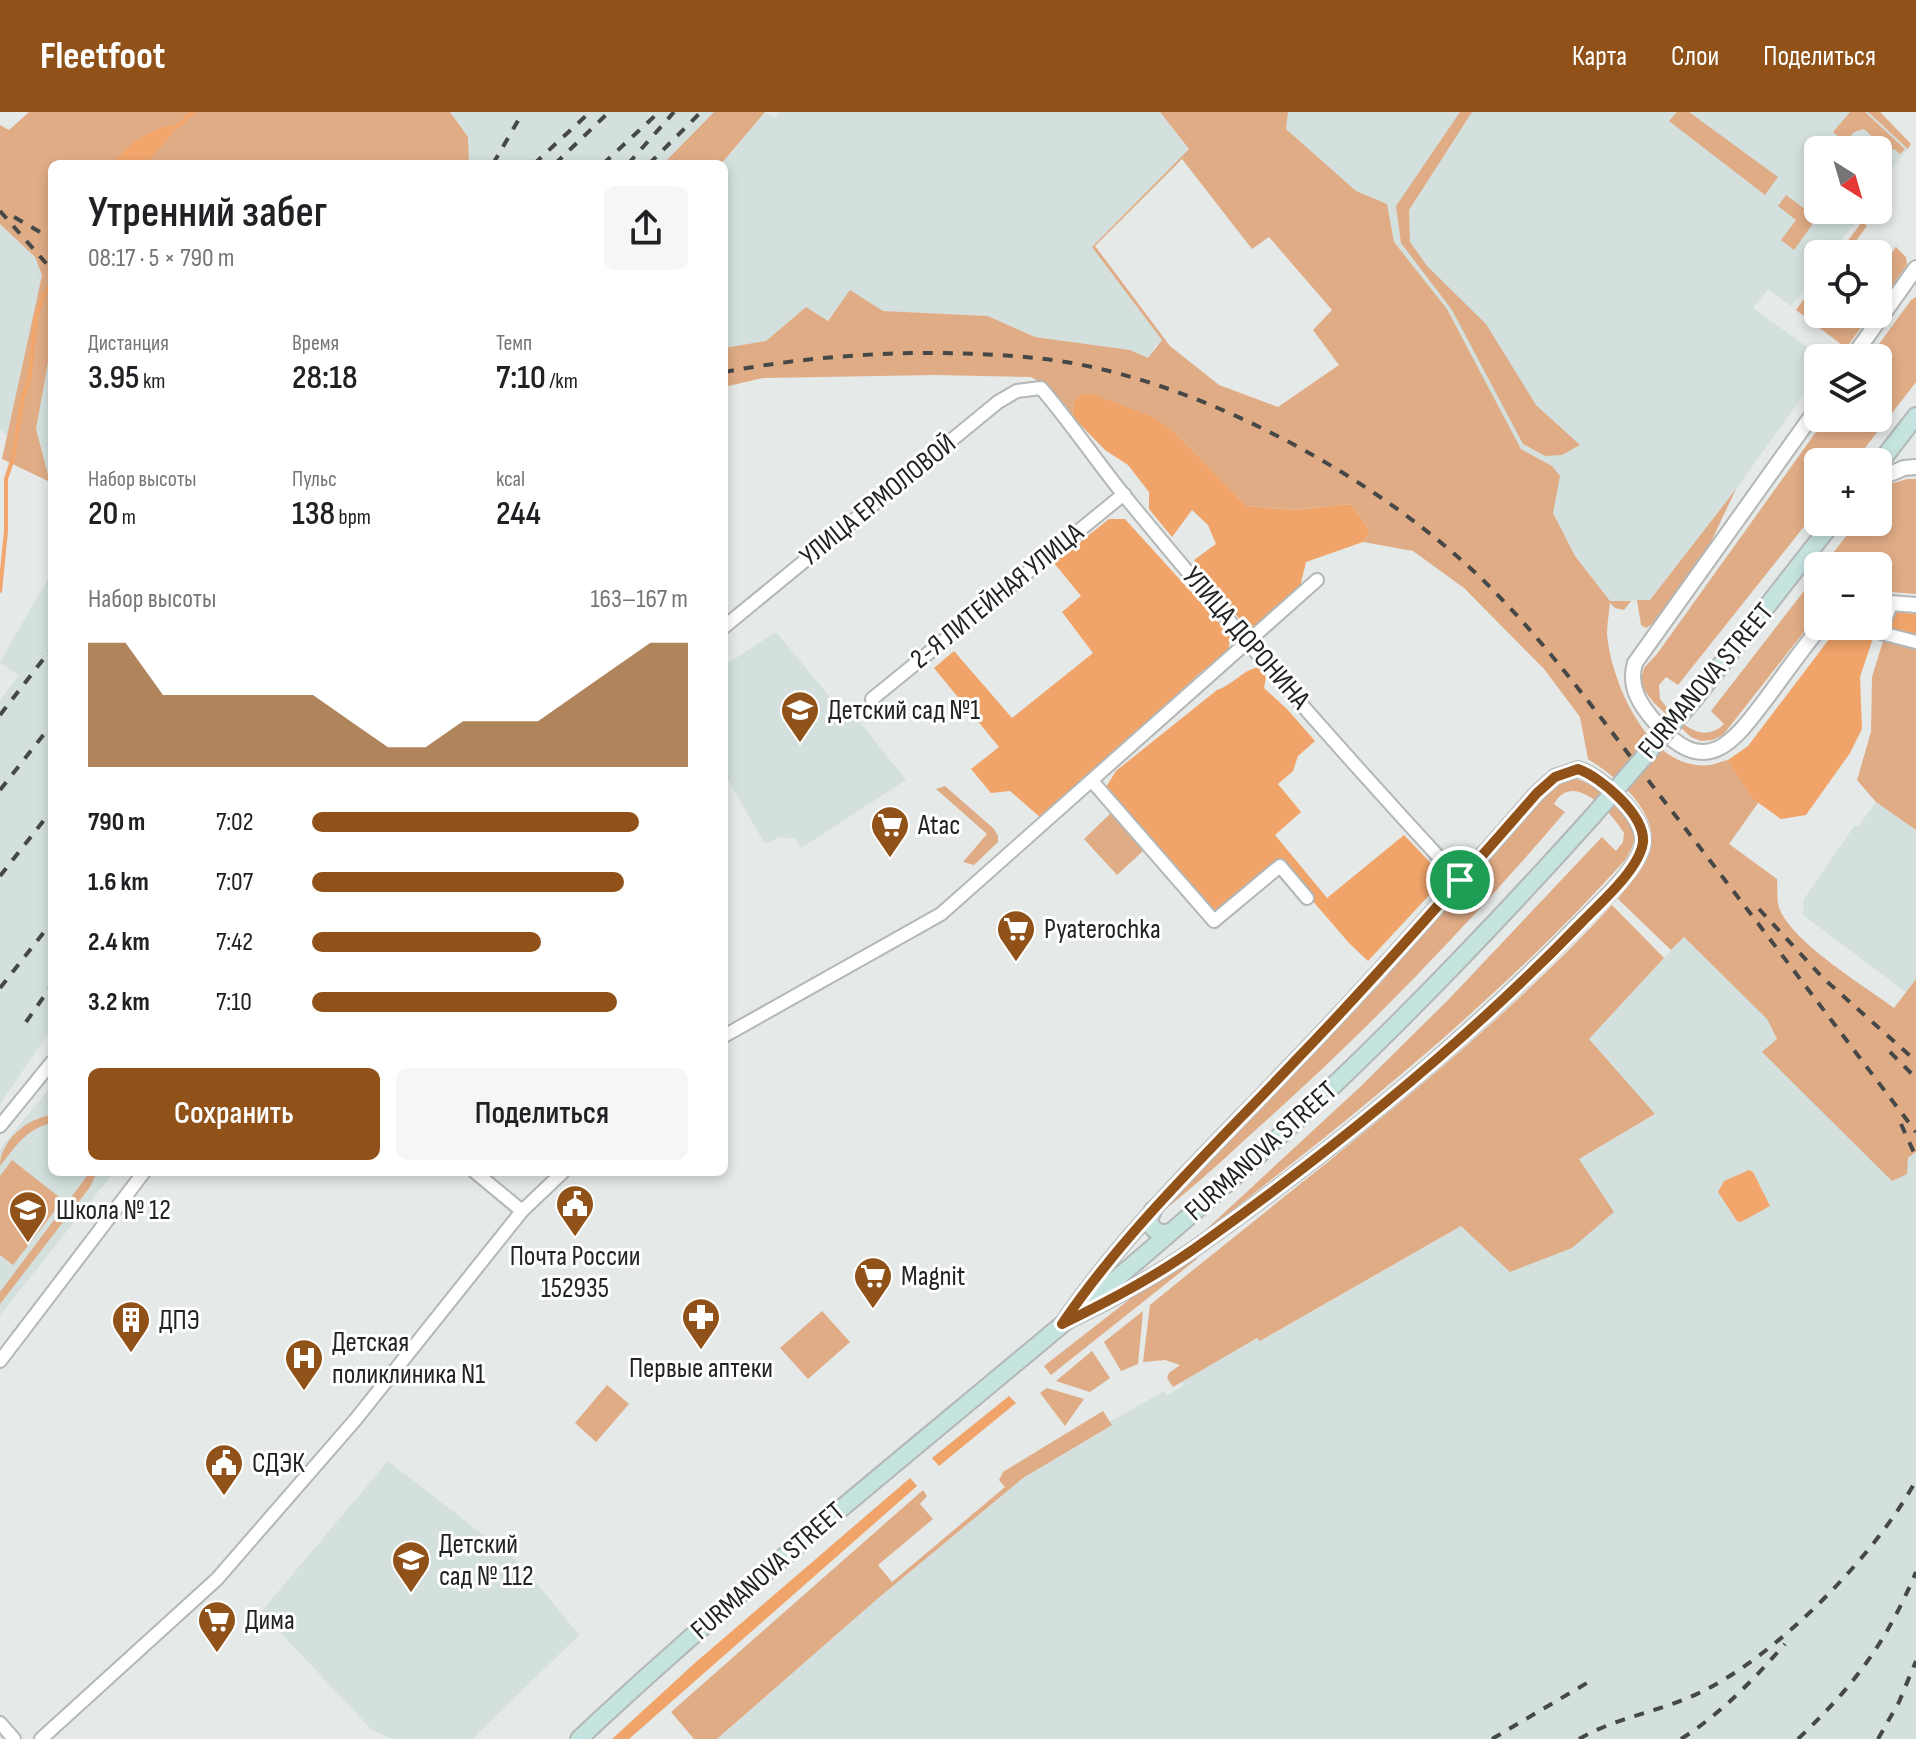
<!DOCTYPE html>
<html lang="ru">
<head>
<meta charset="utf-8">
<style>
  :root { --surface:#fff; --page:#f6f6f6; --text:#202124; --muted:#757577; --accent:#905218 }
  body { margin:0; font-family:"Sofia Sans Condensed",sans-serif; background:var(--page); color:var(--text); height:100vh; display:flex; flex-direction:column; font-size:30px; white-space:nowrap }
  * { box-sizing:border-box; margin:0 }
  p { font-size:26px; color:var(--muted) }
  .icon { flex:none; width:44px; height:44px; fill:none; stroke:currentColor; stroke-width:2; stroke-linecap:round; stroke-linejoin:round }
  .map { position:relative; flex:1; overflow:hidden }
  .drawer { position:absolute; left:48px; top:48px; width:680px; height:1016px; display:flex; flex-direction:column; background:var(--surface); border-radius:12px; box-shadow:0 4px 12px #0003 }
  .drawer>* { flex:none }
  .needle { width:52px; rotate:143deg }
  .fabs { position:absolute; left:1804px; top:24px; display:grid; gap:16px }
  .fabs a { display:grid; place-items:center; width:88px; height:88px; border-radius:12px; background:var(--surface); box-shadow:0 4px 12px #0003; font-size:40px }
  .pin { position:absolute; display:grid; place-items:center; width:68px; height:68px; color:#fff; margin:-34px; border:4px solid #fff; border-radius:50%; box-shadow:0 2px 8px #0007 }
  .round { display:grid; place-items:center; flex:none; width:84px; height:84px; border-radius:12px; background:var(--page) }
  .headline { display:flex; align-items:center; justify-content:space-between; height:136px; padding:0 40px }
  h1 { font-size:44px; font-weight:600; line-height:60px }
  .stats { display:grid; grid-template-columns:repeat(3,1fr); gap:12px; height:136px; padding:8px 40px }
  .stats div { display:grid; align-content:center }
  .stats b { font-size:34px; font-weight:600 }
  .stats small { font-size:22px; font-weight:400 }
  .stats p { font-size:22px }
  .chart { height:224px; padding:16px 40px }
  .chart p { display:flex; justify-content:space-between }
  .chart svg { width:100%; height:144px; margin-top:8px; fill:var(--accent); opacity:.7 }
  .action { display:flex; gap:16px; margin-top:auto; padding:16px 40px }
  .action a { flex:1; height:92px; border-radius:12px; background:var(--accent); color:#fff; font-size:32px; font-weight:600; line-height:92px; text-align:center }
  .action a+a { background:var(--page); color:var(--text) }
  ul { padding:0 40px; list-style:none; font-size:26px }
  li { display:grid; grid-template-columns:128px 96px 1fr; align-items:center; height:60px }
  li i { height:20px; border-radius:10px; background:var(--accent) }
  header { display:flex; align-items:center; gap:48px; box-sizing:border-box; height:112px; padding:0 40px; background:var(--accent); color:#fff }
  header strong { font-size:38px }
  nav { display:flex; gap:44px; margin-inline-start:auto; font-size:28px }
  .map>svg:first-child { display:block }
  .built { fill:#d3e0dd }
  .green { fill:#e0ac86; fill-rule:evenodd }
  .forest { fill:#f0a469 }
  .water { fill:#f2a66b }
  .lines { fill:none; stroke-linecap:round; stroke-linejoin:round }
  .stream { stroke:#f2a66b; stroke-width:4 }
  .minor-casing { stroke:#b3b7b6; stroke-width:16 }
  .tertiary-casing { stroke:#b3b7b6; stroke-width:18 }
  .secondary-casing { stroke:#b3b7b6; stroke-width:20 }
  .minor { stroke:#fff; stroke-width:12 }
  .tertiary { stroke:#fff; stroke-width:14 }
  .secondary { stroke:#c5e3df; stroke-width:16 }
  .rail { stroke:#464847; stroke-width:4; stroke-dasharray:10 10; stroke-linecap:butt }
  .secondary-bridge-casing { stroke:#b3b7b6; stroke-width:20; stroke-linecap:butt }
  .secondary-bridge { stroke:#c5e3df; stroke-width:16 }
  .route-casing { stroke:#fff; stroke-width:16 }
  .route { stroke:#905218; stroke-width:10 }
  .labels { text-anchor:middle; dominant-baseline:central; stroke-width:6; stroke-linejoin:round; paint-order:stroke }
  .street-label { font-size:28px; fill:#222323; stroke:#fff }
  .poi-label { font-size:28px; fill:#222323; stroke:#fff; text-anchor:start }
</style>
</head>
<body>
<header>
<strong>Fleetfoot</strong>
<nav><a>Карта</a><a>Слои</a><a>Поделиться</a></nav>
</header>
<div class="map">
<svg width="1916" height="1627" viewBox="0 0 1916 1627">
  <rect width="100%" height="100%" fill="#e5e9e8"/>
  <g class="built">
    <polygon points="450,0 714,0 663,52 469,52 468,25"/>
    <polygon points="765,0 775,6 780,0 1160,0 1189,37 1092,135 1163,228 1156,233 1148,247 1130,238 1035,225 988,204 883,199 850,179 827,209 806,195 766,229 724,236 724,52 721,52"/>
    <polygon points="1288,0 1868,0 1908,37 1878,74 1878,38 1818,38 1818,98 1859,98 1857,101 1860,104 1831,142 1818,142 1818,160 1791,194 1768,177 1753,196 1822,246 1818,246 1818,263 1736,377 1650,488 1610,489 1575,444 1553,401 1552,354 1521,337 1447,197 1394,130 1387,92 1356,79 1286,17"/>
    <polygon points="0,112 35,145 42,163 7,324 0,317"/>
    <polygon points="52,229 52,379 36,317 51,234 49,231"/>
    <polygon points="52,460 52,916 0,992 0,588 19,564 0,550"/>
    <polygon points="776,520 844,602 850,598 906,668 801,736 796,727 780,725 765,732 724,661 724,554"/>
    <polygon points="1876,690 1916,718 1916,867 1906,880 1803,803 1804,787 1855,713 1858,715"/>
    <polygon points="1684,825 1767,907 1777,927 1763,940 1908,1046 1916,1041 1916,1627 718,1627 876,1488 1023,1366 1111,1313 1110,1310 1164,1279 1167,1283 1183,1274 1182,1270 1258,1225 1261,1229 1655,1003 1588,927"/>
    <polygon points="52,973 52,1060 114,1060 0,1203 0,1037"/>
    <polygon points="388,1349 522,1453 579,1523 472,1627 393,1627 372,1618 261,1500"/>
  </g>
  <g class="green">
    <polygon points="29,0 450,0 468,25 469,52 52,52 52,229 49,231 51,234 36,317 50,370 2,347 42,163 35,145 0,112 0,13 9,18"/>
    <polygon points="714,0 765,0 721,52 663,52"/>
    <path d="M1160 0H1288L1286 17 1356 79 1387 92 1394 130 1447 197 1521 337 1552 354 1560 364 1553 401 1575 444 1610 489H1631L1624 498 1615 496 1610 491C1609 501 1607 512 1607 522 1611 570 1649 660 1710 653 1716 652 1722 649 1728 648L1758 691 1729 732 1777 767C1778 777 1776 789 1780 798 1795 832 1863 873 1894 896L1916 867V1040L1908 1046 1907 1062 1892 1069 1762 940 1777 927 1767 907 1684 825 1671 838 1618 787C1629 772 1644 757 1650 740 1662 702 1616 664 1588 647L1580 605 1544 557 1464 476 1413 439 1363 430 1370 419 1351 392 1294 398 1247 394 1175 321 1093 282H1081L1074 290 1072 304 1045 273 1031 265 935 263 763 266 724 275V236L766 229 806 195 828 209 850 178 883 199 988 204 1035 225 1130 238 1148 246 1162 228 1092 135 1189 37ZM1182 47 1252 137 1269 125 1332 198 1313 218 1339 253 1278 295 1219 273 1170 234 1095 134Z"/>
    <polygon points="1460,0 1472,0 1409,98 1410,130 1427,154 1486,212 1536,293 1580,333 1562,343 1545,344 1523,332 1452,198 1401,131 1396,94"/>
    <polygon points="1677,0 1689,0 1778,65 1765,83 1669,9"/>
    <polygon points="1850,0 1865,0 1905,37 1900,42 1894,37 1888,39 1864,17 1854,20 1845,30 1833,20"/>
    <polygon points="1868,0 1880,0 1911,32 1908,37"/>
    <polygon points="1786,83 1817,106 1794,138 1781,128 1796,108 1778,94"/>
    <polygon points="1862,110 1867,114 1846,142 1838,142"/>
    <polygon points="1896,135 1906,145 1907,153 1878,193 1878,159"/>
    <polygon points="1818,168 1818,179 1807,194 1835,216 1846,202 1871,202 1846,236 1796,198"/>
    <path d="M1916 185V270L1854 350H1818V397L1678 573 1666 565 1659 573 1660 587C1676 607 1700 635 1724 612L1711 599 1818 461V502L1723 623 1712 628 1701 629 1691 625 1654 591 1644 578 1641 567 1644 556 1657 542 1826 306H1878V246H1869L1911 188Z"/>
    <polygon points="1907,367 1916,367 1916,482 1878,479 1878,454 1823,454 1857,410 1878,410 1878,383 1891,372"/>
    <polygon points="1736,377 1709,434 1654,511 1646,516 1641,513 1637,488 1650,488"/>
    <polygon points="1884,526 1916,535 1916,718 1876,690 1857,668 1871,620 1872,565"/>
    <path d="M1570 666C1592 667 1633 701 1634 723 1635 732 1630 739 1626 747 1498 890 1349 1008 1198 1125L1359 976 1449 887 1602 725 1616 739 1623 730 1624 721C1612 701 1573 657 1554 692L1565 700C1470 811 1369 917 1260 1014 1230 1041 1200 1070 1168 1095L1176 1082 1379 873 1542 686 1559 672Z"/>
    <polygon points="945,674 994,717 998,724 998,730 974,753 963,750 987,722 936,677"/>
    <polygon points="1112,700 1144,738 1117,763 1084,727"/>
    <path d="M1612 793 1664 846 1589 927 1655 1002 1579 1047 1614 1100 1572 1136 1510 1160 1461 1114 1260 1229 1257 1226 1173 1275 1167 1266 1169 1261 1180 1253 1165 1248 1143 1250 1150 1193C1307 1064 1473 943 1612 793Z"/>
    <path d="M52 1003V1011C27 1016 15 1035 0 1054 0 1029 27 1006 52 1003Z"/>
    <polygon points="12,1048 63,1088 13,1153 0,1143 0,1064"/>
    <polygon points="90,1060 97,1060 90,1075 0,1192 0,1180"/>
    <polygon points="1195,1145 1197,1147 1051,1263 1044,1254 1139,1180"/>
    <polygon points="822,1199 850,1230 808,1267 780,1236"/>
    <polygon points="1143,1199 1138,1252 1121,1259 1104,1230"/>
    <polygon points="1092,1239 1110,1266 1090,1280 1056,1269"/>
    <polygon points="607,1273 629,1292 596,1330 575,1311"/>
    <polygon points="1047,1276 1084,1287 1065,1314 1040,1281"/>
    <polygon points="1103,1299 1112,1313 1023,1366 876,1488 717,1627 694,1627 671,1600 923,1378 927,1384 920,1392 933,1407 878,1453 892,1470 1005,1375 999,1368 1003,1360"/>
  </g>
  <g class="forest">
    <polygon points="1081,282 1093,282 1155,306 1175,321 1247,394 1294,398 1351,392 1370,419 1363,430 1306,450 1300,475 1255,514 1244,513 1194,448 1216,432 1208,413 1192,398 1172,425 1149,397 1149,380 1128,353 1105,338 1072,304 1074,290"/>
    <polygon points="1109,407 1125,407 1231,524 1228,539 1201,560 1042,707 1010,679 991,681 971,657 999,635 934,556 954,539 1012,606 1093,541 1062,500 1081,484 1054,451"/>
    <polygon points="1895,500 1916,502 1916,526 1889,520"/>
    <polygon points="1843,514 1877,514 1860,565 1862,617 1850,641 1806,703 1781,707 1753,687 1728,648 1748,634 1836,518"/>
    <path d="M1258 555 1266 565 1264 576 1287 597 1315 629 1298 644 1293 659 1278 672 1301 700 1275 723 1327 786 1404 723 1445 766 1368 849 1349 831 1280 751 1214 802 1106 675 1116 659 1217 578C1233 573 1241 559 1258 555Z"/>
    <polygon points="1009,1284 1016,1291 939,1354 932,1346"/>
    <polygon points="910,1366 917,1374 629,1627 612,1627 696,1550"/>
  </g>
  <g class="water">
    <path d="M180 12 146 52H112C130 30 151 15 180 12Z"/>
    <polygon points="1749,1058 1753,1060 1770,1094 1741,1110 1737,1109 1718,1080 1724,1069"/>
  </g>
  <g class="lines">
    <g class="stream">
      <polyline points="177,15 193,0"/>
      <polyline points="0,479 6,419 6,367 13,346 23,284 29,269 36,204 44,183 52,171"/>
    </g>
    <defs>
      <g id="minor">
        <polyline points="1891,491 1881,521 1916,530"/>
        <path d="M724 515 998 290 1017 279 1041 276C1070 310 1095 347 1123 382 1231 514 1344 643 1460 768"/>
        <polyline points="872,587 1124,382"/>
        <polyline points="1092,669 1214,809 1280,754 1307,786"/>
        <polyline points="724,924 941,802 1317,468"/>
        <polyline points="0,1014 52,950"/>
        <polyline points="475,1060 522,1099"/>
        <polyline points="0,1249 144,1060"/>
        <polyline points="0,1611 14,1627"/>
        <polyline points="41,1627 217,1467 356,1307 522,1099 563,1060"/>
      </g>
      <g id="tertiary">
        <polyline points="1852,246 1916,156"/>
        <path d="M1818 295 1635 551C1628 575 1640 593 1656 611 1707 670 1735 628 1769 583 1786 560 1803 536 1821 514"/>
        <polyline points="1878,367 1904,356 1916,355"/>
        <polyline points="1878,490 1916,493"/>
        <path d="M1578 657C1601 664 1645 704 1643 730 1640 755 1602 789 1585 806 1471 925 1342 1031 1208 1127 1162 1161 1113 1187 1062 1212 1129 1114 1215 1034 1296 948 1379 862 1458 771 1537 681L1555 665Z"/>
      </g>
      <g id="secondary">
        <polyline points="1878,353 1916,304"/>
        <polyline points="1695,586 1833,410"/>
        <path d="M1153 1098 1149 1108C1152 1119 1160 1123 1171 1120"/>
        <path d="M579 1627C795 1424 1033 1245 1253 1048 1374 940 1485 824 1592 705"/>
      </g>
    </defs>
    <use href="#minor" class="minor-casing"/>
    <use href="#tertiary" class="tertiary-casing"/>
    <use href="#secondary" class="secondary-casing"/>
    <use href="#minor" class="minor"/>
    <use href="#tertiary" class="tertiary"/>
    <use href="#secondary" class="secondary"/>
    <g class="rail">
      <polyline points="493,52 523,0"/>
      <polyline points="534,52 590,0"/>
      <polyline points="555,52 609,0"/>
      <polyline points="603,52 659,0"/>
      <polyline points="628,52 674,0"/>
      <polyline points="649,52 701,0"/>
      <polyline points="0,99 52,158"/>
      <polyline points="14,105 52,127"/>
      <path d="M724 260C826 241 933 236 1036 246 1189 261 1379 365 1487 472 1552 537 1606 613 1661 685 1747 796 1831 908 1916 1020"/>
      <polyline points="0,603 52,536"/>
      <polyline points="0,678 52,612"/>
      <polyline points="0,764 52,698"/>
      <polyline points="1759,797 1823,866 1916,949"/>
      <polyline points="0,876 52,810"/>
      <polyline points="26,910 52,873"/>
      <polyline points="1890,940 1916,966"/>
      <polyline points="1901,1012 1916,1045"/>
      <polyline points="1492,1627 1592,1568"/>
      <path d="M1579 1627C1619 1604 1660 1600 1699 1581 1776 1545 1877 1442 1916 1368"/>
      <path d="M1681 1627C1722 1601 1753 1568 1785 1532"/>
      <path d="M1798 1627C1854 1574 1886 1531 1916 1460"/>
      <polyline points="1878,1627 1899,1590 1916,1549"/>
    </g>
    <defs>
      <polyline id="secondary-bridge" points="1592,705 1695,586"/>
    </defs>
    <use href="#secondary-bridge" class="secondary-bridge-casing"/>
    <use href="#secondary-bridge" class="secondary-bridge"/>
  </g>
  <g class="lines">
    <defs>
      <path id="route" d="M1578 657C1601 665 1645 703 1643 730 1640 757 1599 792 1581 811 1468 928 1340 1032 1208 1127 1162 1161 1113 1187 1062 1212 1129 1114 1215 1034 1296 948 1379 862 1458 771 1537 681L1555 665Z"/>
    </defs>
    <use href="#route" class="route-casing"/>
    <use href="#route" class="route"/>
  </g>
  <defs>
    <symbol id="school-pin" viewBox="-11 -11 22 30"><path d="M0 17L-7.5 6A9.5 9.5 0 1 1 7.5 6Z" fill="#905218" stroke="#fff"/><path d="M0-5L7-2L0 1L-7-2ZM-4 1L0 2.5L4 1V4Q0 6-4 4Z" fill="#fff"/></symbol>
    <symbol id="supermarket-pin" viewBox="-11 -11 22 30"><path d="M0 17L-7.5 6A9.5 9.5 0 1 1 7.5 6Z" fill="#905218" stroke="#fff"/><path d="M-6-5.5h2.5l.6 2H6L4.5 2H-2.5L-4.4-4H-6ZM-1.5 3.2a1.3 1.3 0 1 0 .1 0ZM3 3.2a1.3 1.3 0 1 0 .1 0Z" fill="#fff"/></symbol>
    <symbol id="civic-pin" viewBox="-11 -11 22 30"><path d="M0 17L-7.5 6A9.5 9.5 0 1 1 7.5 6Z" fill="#905218" stroke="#fff"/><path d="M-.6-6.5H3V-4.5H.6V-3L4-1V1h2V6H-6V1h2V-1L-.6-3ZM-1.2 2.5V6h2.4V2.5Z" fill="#fff"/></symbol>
    <symbol id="pharmacy-pin" viewBox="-11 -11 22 30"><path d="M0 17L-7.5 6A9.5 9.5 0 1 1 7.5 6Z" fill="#905218" stroke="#fff"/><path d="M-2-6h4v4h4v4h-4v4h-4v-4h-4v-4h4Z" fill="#fff"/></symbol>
    <symbol id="building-pin" viewBox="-11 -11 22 30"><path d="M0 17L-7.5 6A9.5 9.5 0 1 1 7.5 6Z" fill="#905218" stroke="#fff"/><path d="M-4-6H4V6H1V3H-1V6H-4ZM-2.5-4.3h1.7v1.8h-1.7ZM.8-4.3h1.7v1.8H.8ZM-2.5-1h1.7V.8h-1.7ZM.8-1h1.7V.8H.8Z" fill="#fff"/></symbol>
    <symbol id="hospital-pin" viewBox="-11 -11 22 30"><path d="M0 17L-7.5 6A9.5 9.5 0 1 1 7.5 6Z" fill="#905218" stroke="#fff"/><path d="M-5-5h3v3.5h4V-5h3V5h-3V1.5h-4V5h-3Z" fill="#fff"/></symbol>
  </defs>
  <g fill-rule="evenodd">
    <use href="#school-pin" x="778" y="576" width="44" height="60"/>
    <use href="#supermarket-pin" x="868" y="691" width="44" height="60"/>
    <use href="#supermarket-pin" x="994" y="795" width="44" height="60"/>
    <use href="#civic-pin" x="553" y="1070" width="44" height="60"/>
    <use href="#school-pin" x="6" y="1076" width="44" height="60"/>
    <use href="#supermarket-pin" x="851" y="1142" width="44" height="60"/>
    <use href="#pharmacy-pin" x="679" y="1183" width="44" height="60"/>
    <use href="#building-pin" x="109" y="1186" width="44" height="60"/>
    <use href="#hospital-pin" x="282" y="1224" width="44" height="60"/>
    <use href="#civic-pin" x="202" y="1329" width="44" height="60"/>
    <use href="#school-pin" x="389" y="1426" width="44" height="60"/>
    <use href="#supermarket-pin" x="195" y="1486" width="44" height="60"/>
  </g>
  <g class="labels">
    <g class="street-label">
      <text transform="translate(878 388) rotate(-39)">УЛИЦА ЕРМОЛОВОЙ</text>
      <text transform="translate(997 484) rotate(-39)">2-Я ЛИТЕЙНАЯ УЛИЦА</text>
      <text transform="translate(1246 526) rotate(49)">УЛИЦА ДОРОНИНА</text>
      <text transform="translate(1706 569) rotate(-50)">FURMANOVA STREET</text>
      <text transform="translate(1261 1039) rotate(-42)">FURMANOVA STREET</text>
      <text transform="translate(768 1459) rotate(-41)">FURMANOVA STREET</text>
    </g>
    <g class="poi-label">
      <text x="828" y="598">Детский сад №1</text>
      <text x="918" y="713">Atac</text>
      <text x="1044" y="817">Pyaterochka</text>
      <text x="56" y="1098">Школа № 12</text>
      <text x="575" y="1144" text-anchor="middle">Почта России<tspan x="575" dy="32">152935</tspan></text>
      <text x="901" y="1164">Magnit</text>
      <text x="159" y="1208">ДПЭ</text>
      <text x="332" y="1230">Детская<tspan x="332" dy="32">поликлиника N1</tspan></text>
      <text x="701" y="1256" text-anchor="middle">Первые аптеки</text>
      <text x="252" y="1351">СДЭК</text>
      <text x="439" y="1432">Детский<tspan x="439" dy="32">сад № 112</tspan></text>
      <text x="245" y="1508">Дима</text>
    </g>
  </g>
</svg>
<div class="fabs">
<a><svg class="needle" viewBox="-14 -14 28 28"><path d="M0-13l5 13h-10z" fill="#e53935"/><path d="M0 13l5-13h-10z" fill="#757577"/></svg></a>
<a><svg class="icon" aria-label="locate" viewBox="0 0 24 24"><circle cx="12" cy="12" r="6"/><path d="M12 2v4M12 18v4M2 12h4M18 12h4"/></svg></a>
<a><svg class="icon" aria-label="layers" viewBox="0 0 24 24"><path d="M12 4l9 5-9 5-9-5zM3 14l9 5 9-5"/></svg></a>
<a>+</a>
<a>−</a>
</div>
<div class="pin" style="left:1460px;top:768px;background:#1e9e55"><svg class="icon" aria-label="arrive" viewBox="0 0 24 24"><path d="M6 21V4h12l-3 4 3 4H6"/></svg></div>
<section class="drawer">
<div class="headline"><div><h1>Утренний забег</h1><p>08:17 · 5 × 790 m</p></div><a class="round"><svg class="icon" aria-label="share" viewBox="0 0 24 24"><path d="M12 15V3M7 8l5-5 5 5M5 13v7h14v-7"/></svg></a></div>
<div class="stats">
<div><p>Дистанция</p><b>3.95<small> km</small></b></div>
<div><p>Время</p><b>28:18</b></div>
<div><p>Темп</p><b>7:10<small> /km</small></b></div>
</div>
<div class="stats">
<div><p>Набор высоты</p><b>20<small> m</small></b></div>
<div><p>Пульс</p><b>138<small> bpm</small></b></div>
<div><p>kcal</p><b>244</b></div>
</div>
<div class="chart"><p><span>Набор высоты</span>163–167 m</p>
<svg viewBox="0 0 160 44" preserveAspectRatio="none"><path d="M0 44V6L10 6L20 22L30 22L40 22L50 22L60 22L70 30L80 38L90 38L100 30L110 30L120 30L130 22L140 14L150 6L160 6V44z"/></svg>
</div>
<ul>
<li><b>790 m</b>7:02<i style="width:87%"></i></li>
<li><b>1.6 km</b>7:07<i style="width:83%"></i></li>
<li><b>2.4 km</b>7:42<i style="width:61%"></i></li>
<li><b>3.2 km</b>7:10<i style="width:81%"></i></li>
</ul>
<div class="action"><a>Сохранить</a><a>Поделиться</a></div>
</section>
</div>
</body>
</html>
